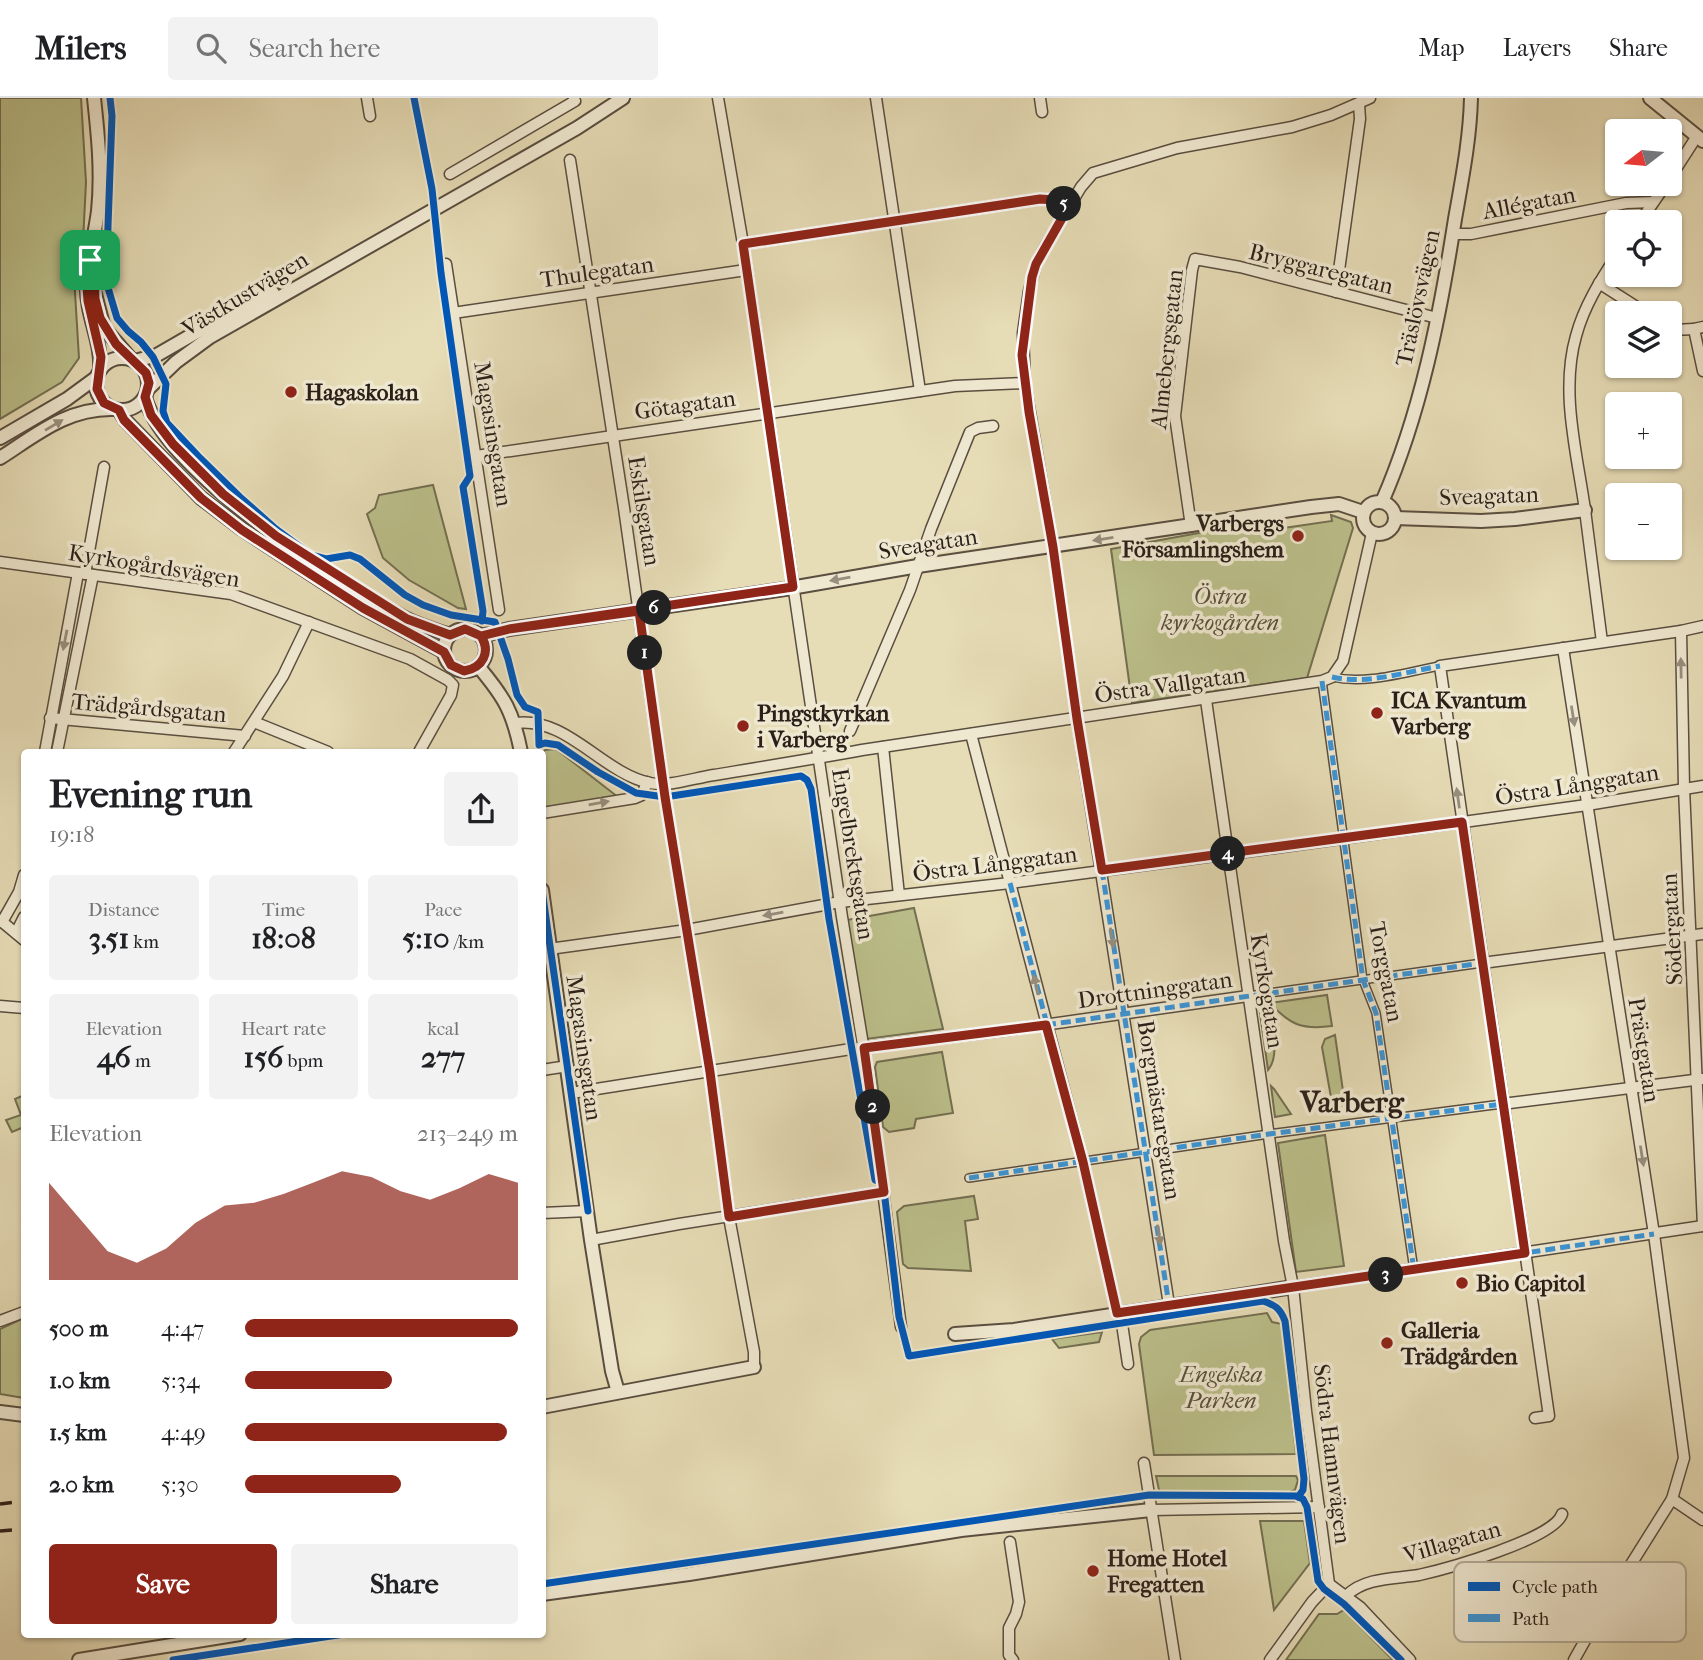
<!DOCTYPE html>
<html lang="en">
<head>
<meta charset="utf-8">
<style>
  :root { --surface:#fff; --page:#f2f2f2; --text:#202124; --muted:#757577; --line:#e0e0e0; --accent:#8f2418 }
  body { margin:0; font-family:"IM FELL French Canon",serif; background:var(--page); color:var(--text); height:100vh; display:flex; flex-direction:column; font-size:26px; white-space:nowrap }
  * { box-sizing:border-box; margin:0 }
  p { font-size:23px; color:var(--muted) }
  .icon { flex:none; width:38px; height:38px; fill:none; stroke:currentColor; stroke-width:2; stroke-linecap:round; stroke-linejoin:round }
  .map { position:relative; flex:1; overflow:hidden }
  .drawer { position:absolute; left:21px; top:651px; width:525px; height:889px; display:flex; flex-direction:column; background:var(--surface); border-radius:7px; box-shadow:0 2px 5px #0004 }
  .drawer>* { flex:none }
  .needle { width:46px; rotate:254deg }
  .fabs { position:absolute; left:1605px; top:21px; display:grid; gap:14px }
  .fabs a { display:grid; place-items:center; width:77px; height:77px; border-radius:7px; background:var(--surface); box-shadow:0 2px 5px #0004; font-size:35px }
  .pin { position:absolute; display:grid; place-items:center; width:60px; height:60px; color:#fff; margin:-30px; border-radius:14px; box-shadow:0 4px 10px #0006 }
  .km { position:absolute; width:35px; height:35px; margin:-18px; border-radius:50%; background:#222; color:#fff; font-size:19px; line-height:35px; text-align:center }
  .round { display:grid; place-items:center; flex:none; width:74px; height:74px; border-radius:7px; background:var(--page) }
  .head { display:flex; align-items:center; justify-content:space-between; height:119px; padding:0 28px }
  h1 { font-size:38px; font-weight:700; line-height:52px }
  .figures { display:grid; grid-template-columns:repeat(3,1fr); gap:10px; height:119px; padding:7px 28px }
  .figures div { display:grid; align-content:center; border-radius:7px; background:var(--page); text-align:center }
  .figures b { font-size:30px; font-weight:700 }
  .figures small { font-size:19px; font-weight:400 }
  .figures p { font-size:19px }
  .chart { height:196px; padding:14px 28px }
  .chart p { display:flex; justify-content:space-between }
  .chart svg { width:100%; height:126px; margin-top:7px; fill:var(--accent); opacity:.7 }
  .cta { display:flex; gap:14px; margin-top:auto; padding:14px 28px }
  .cta a { flex:1; height:80px; border-radius:7px; background:var(--accent); color:#fff; font-size:28px; font-weight:700; line-height:80px; text-align:center }
  .cta a+a { background:var(--page); color:var(--text) }
  ul { padding:0 28px; list-style:none; font-size:23px }
  li { display:grid; grid-template-columns:112px 84px 1fr; align-items:center; height:52px }
  li i { height:18px; border-radius:9px; background:var(--accent) }
  header { display:flex; align-items:center; gap:42px; box-sizing:border-box; height:98px; padding:0 35px; background:var(--surface); border-bottom:2px solid var(--line) }
  header strong { font-size:33px }
  nav { display:flex; gap:38px; margin-inline-start:auto; font-size:24px }
  .search { width:490px; height:63px; background:var(--page); display:flex; align-items:center; gap:18px; box-sizing:border-box; padding:0 24px; border-radius:7px; color:var(--muted); font-size:26px }
  .map>svg:first-child { display:block }
  .green { fill:#bbbf8a; stroke:#736f52; stroke-width:2 }
  .lines { fill:none; stroke-linecap:round; stroke-linejoin:round }
  .pedestrian-casing { stroke:#5a4e40; stroke-width:10 }
  .minor-casing { stroke:#5a4e40; stroke-width:13 }
  .tertiary-casing { stroke:#5a4e40; stroke-width:16 }
  .pedestrian { stroke:#efe8d0; stroke-width:7 }
  .minor { stroke:#efe8d0; stroke-width:10 }
  .tertiary { stroke:#efe8d0; stroke-width:12 }
  .rail { stroke:#2b1f19; stroke-width:3.5; stroke-dasharray:12 12; stroke-linecap:butt }
  .quiet { stroke:#3c94d4; stroke-width:5; stroke-dasharray:10 5; stroke-linecap:butt }
  .cycleway-casing { stroke:#efe8d0; stroke-width:11 }
  .cycleway { stroke:#0057b8; stroke-width:7 }
  .oneway { fill:#978e7e }
  .route-casing { stroke:#fff; stroke-width:14 }
  .route { stroke:#8f2418; stroke-width:9 }
  .poi-dot { fill:#8f2418; stroke:#efe8d0; stroke-width:2.5 }
  .labels { text-anchor:middle; dominant-baseline:central; stroke-width:7; stroke-linejoin:round; paint-order:stroke }
  .street-label { font-size:23px; fill:#2b1f19; stroke:#efe8d0 }
  .poi-label { font-size:23px; font-weight:bold; fill:#2b1f19; stroke:#efe8d0; text-anchor:start }
  .park-label { font-size:23px; font-style:italic; fill:#564f3b; stroke:#efe8d0 }
  .district-label { font-size:30px; font-weight:bold; fill:#2b1f19; stroke:#efe8d0 }
  .key { fill:#efe8d0; stroke:#b4ac99; stroke-width:2 }
  .key-label { font-size:19px; fill:#2b1f19 }
</style>
</head>
<body>
<header>
<strong>Milers</strong>
<div class="search"><svg class="icon" aria-label="search" viewBox="0 0 24 24"><circle cx="10" cy="10" r="6"/><path d="M15 15l6 6"/></svg>Search here</div>
<nav><a>Map</a><a>Layers</a><a>Share</a></nav>
</header>
<div class="map">
<svg width="1703" height="1562" viewBox="0 0 1703 1562">
  <rect width="100%" height="100%" fill="#e6dcb6"/>
  <filter id="stains"><feTurbulence type="fractalNoise" baseFrequency=".00286" numOctaves="4"/><feColorMatrix values="0 0 0 0 .2 0 0 0 0 .09 0 0 0 0 .02 0 0 0 .5 -.17"/></filter>
  <radialGradient id="worn" r=".72"><stop offset=".6" stop-color="#630" stop-opacity="0"/><stop offset="1" stop-color="#630" stop-opacity=".3"/></radialGradient>
  <g class="green">
    <polygon points="0,0 81,0 86,84 83,144 74,178 79,260 62,284 0,321"/>
    <polygon points="433,387 466,511 458,510 409,482 383,460 367,416 375,410 379,397"/>
    <polygon points="1331,417 1351,424 1353,430 1307,580 1132,605 1111,451 1248,426 1250,435 1332,423"/>
    <polygon points="556,651 618,699 543,710 542,655 545,652"/>
    <polygon points="914,810 943,931 866,941 847,822"/>
    <path d="M1327 897 1332 928C1302 932 1290 927 1270 905Z"/>
    <path d="M1260 915 1268 918C1274 933 1279 959 1268 972Z"/>
    <polygon points="1335,937 1345,1007 1337,1008 1332,1005 1322,949 1325,941"/>
    <polygon points="942,954 953,1015 916,1021 914,1030 889,1034 883,1029 875,969 877,964"/>
    <polygon points="1271,988 1274,991 1291,1016 1275,1019"/>
    <polygon points="24,997 24,1029 12,1034 6,1022 21,1017 15,1001"/>
    <polygon points="1325,1037 1344,1168 1296,1174 1278,1045"/>
    <polygon points="974,1098 978,1121 965,1123 971,1173 908,1170 903,1166 897,1114 904,1108"/>
    <polygon points="1267,1215 1272,1224 1282,1226 1296,1356 1154,1357 1139,1246 1141,1239 1150,1232"/>
    <polygon points="24,1220 24,1300 0,1296 0,1231"/>
    <polygon points="1102,1234 1099,1244 1059,1250 1052,1241"/>
    <polygon points="1156,1378 1296,1378 1298,1382 1295,1392 1290,1394 1166,1397 1159,1392"/>
    <polygon points="1260,1423 1304,1423 1310,1465 1274,1512"/>
    <polygon points="1344,1512 1393,1562 1286,1562 1319,1516 1337,1516"/>
  </g>
  <g class="lines">
    <defs>
      <g id="pedestrian">
        <path d="M1332 579C1367 587 1405 574 1440 568"/>
        <polyline points="1322,583 1363,882 1376,915 1414,1172"/>
        <polyline points="1248,898 1482,865"/>
        <polyline points="969,1080 1269,1036 1502,1006"/>
      </g>
      <g id="minor">
        <polyline points="367,0 370,18"/>
        <polyline points="718,0 743,146 842,819 866,965 901,1229"/>
        <polyline points="876,0 920,293"/>
        <polyline points="1040,0 1042,14"/>
        <polyline points="570,62 624,410 665,699 710,974 729,1119 754,1254 754,1269"/>
        <polyline points="450,76 575,3 574,0"/>
        <polyline points="1670,80 1697,38"/>
        <polyline points="1640,124 1666,86"/>
        <polyline points="1453,136 1471,136 1626,105 1653,104"/>
        <polyline points="743,146 1040,101 1055,102 1069,108"/>
        <polyline points="446,166 499,512"/>
        <polyline points="1599,185 1646,215"/>
        <polyline points="1336,194 1360,21 1359,6"/>
        <polyline points="453,215 746,172"/>
        <polyline points="1703,229 1694,231 1703,273"/>
        <polyline points="1670,230 1673,232 1694,231"/>
        <polyline points="476,358 955,288 1025,285"/>
        <polyline points="1191,428 1175,318 1192,172 1195,161 1240,169 1437,220"/>
        <polyline points="0,464 231,496 410,561 448,582 453,587 451,597 419,654"/>
        <polyline points="85,476 104,369"/>
        <polyline points="1681,533 1684,690 1703,1128"/>
        <path d="M1602 544C1596 500 1591 456 1585 412 1577 355 1560 294 1576 238 1584 208 1600 183 1617 157"/>
        <polyline points="1563,550 1654,1136 1684,1360 1672,1401 1601,1514 1574,1562"/>
        <polyline points="1206,602 1284,1143 1293,1189 1306,1313 1329,1486"/>
        <polyline points="50,620 245,638"/>
        <polyline points="254,624 328,654"/>
        <path d="M515 625C567 618 602 675 650 685 669 689 694 680 714 677 763 669 813 661 862 652L1322 583 1332 579 1343 563 1372 435"/>
        <polyline points="850,633 910,492 931,431 970,334 978,330 993,328"/>
        <polyline points="971,636 1083,1064 1117,1215 1122,1226 1128,1266"/>
        <polyline points="883,649 899,797"/>
        <polyline points="45,654 78,475"/>
        <polyline points="57,654 93,477"/>
        <polyline points="234,654 283,578 309,524"/>
        <polyline points="542,715 635,700 642,697 647,684"/>
        <polyline points="0,822 24,842"/>
        <polyline points="2,824 19,794 24,777"/>
        <polyline points="16,835 24,819"/>
        <polyline points="542,852 687,832 840,804 1010,785 1267,751 1587,707 1703,688"/>
        <polyline points="1482,865 1703,836"/>
        <polyline points="0,908 24,910"/>
        <polyline points="542,972 568,968"/>
        <polyline points="571,995 851,951 1001,933 1248,898"/>
        <polyline points="1502,1006 1702,981"/>
        <polyline points="542,1115 588,1113"/>
        <polyline points="591,1142 679,1126 884,1094"/>
        <polyline points="1293,1189 1703,1128"/>
        <polyline points="1169,1207 1077,621 1053,449 1025,285 1023,235 1029,193 1036,166 1045,149 1081,89 1093,75 1177,50 1292,29 1331,17 1370,0"/>
        <polyline points="0,1223 24,1214"/>
        <polyline points="1535,1320 1549,1318 1440,568 1681,533 1703,528"/>
        <polyline points="1144,1365 1175,1562"/>
        <polyline points="1672,1401 1703,1422"/>
        <polyline points="1151,1412 1319,1409"/>
        <polyline points="1010,1444 1019,1504 1016,1516 1009,1530 1009,1557 1013,1562"/>
        <polyline points="1329,1486 1360,1509 1410,1562"/>
        <path d="M1347 1497C1366 1479 1395 1481 1419 1477 1446 1471 1554 1441 1562 1416"/>
        <polyline points="1270,1562 1312,1504 1329,1486"/>
      </g>
      <g id="tertiary">
        <path d="M94 0C98 37 102 75 98 113 95 137 87 165 87 188 86 217 102 243 100 272"/>
        <polyline points="1650,0 1703,43"/>
        <polyline points="95,196 104,230 131,261"/>
        <circle cx="122" cy="286" r="26"/>
        <polyline points="135,263 157,257 228,216 273,195"/>
        <polyline points="148,291 176,264 210,239 577,30 623,0"/>
        <path d="M145 299C164 372 338 485 405 520 419 527 435 532 450 537"/>
        <polyline points="119,312 125,322 201,400 242,431 363,510 444,554"/>
        <polyline points="0,340 67,301 97,279"/>
        <path d="M0 360C36 337 67 310 113 311"/>
        <circle cx="1379" cy="420" r="16"/>
        <path d="M1382 404C1421 315 1440 217 1455 121 1462 81 1470 41 1471 0"/>
        <polyline points="1395,420 1481,423 1515,421 1585,412"/>
        <circle cx="465" cy="552" r="21"/>
        <polyline points="481,538 509,531 785,491 918,468 1311,409 1339,406 1363,414"/>
        <path d="M478 568C505 600 513 614 521 654"/>
        <polyline points="542,792 591,1142 612,1273 618,1294"/>
        <polyline points="955,1236 1014,1232 1293,1189"/>
        <polyline points="542,1309 754,1269"/>
        <polyline points="0,1314 24,1317"/>
        <polyline points="542,1496 689,1476 961,1432 1151,1412"/>
        <polyline points="79,1562 240,1536"/>
      </g>
    </defs>
    <use href="#pedestrian" class="pedestrian-casing"/>
    <use href="#minor" class="minor-casing"/>
    <use href="#tertiary" class="tertiary-casing"/>
    <use href="#pedestrian" class="pedestrian"/>
    <use href="#minor" class="minor"/>
    <use href="#tertiary" class="tertiary"/>
    <g class="rail">
      <polyline points="0,1406 24,1403"/>
      <polyline points="0,1433 24,1431"/>
    </g>
    <g class="quiet">
      <path d="M1332 579C1367 587 1405 574 1440 568"/>
      <polyline points="1322,583 1363,882 1376,915 1414,1172"/>
      <polyline points="1102,772 1169,1207"/>
      <polyline points="1010,785 1083,1064 1117,1215"/>
      <polyline points="1046,927 1482,865"/>
      <polyline points="969,1080 1269,1036 1502,1006"/>
      <polyline points="1293,1189 1654,1136"/>
    </g>
    <defs>
      <g id="cycleway">
        <path d="M110 0 112 18 106 183 117 220 128 233 141 244 153 259 166 286 163 313 167 325 198 358 240 399 276 431 311 457 326 461 350 457 360 461 405 497 423 507 451 517 495 524 508 561 517 597 525 609 538 614 539 647 545 645 558 647 598 674 636 695 665 699 801 678 807 682 811 691 829 821 875 1082 883 1084 899 1219 909 1258 1263 1203C1275 1207 1280 1210 1285 1223L1304 1381 1303 1392 1298 1399"/>
        <polyline points="414,0 432,91 441,175 470,378 463,389 483,513 482,523"/>
        <polyline points="542,792 588,1113"/>
        <polyline points="542,1486 1149,1397 1296,1398 1303,1401 1307,1409 1318,1483 1324,1491 1344,1506 1401,1562"/>
        <polyline points="173,1562 344,1536"/>
      </g>
    </defs>
    <use href="#cycleway" class="cycleway-casing"/>
    <use href="#cycleway" class="cycleway"/>
  </g>
  <defs><path id="oneway-solid" d="M-6-.8H1V-3.2L6.5 0L1 3.2V.8H-6Z" transform="scale(1.75)"/></defs>
  <g class="oneway">
    <use href="#oneway-solid" transform="translate(54 327) rotate(-31)"/>
    <use href="#oneway-solid" transform="translate(1103 441) rotate(171)"/>
    <use href="#oneway-solid" transform="translate(840 481) rotate(170)"/>
    <use href="#oneway-solid" transform="translate(65 542) rotate(101)"/>
    <use href="#oneway-solid" transform="translate(1681 570) rotate(-91)"/>
    <use href="#oneway-solid" transform="translate(1573 618) rotate(81)"/>
    <use href="#oneway-solid" transform="translate(1458 700) rotate(-98)"/>
    <use href="#oneway-solid" transform="translate(599 705) rotate(-10)"/>
    <use href="#oneway-solid" transform="translate(773 816) rotate(170)"/>
    <use href="#oneway-solid" transform="translate(1112 840) rotate(81)"/>
    <use href="#oneway-solid" transform="translate(1036 887) rotate(-105)"/>
    <use href="#oneway-solid" transform="translate(1642 1058) rotate(81)"/>
    <use href="#oneway-solid" transform="translate(1159 1137) rotate(81)"/>
  </g>
  <g class="lines">
    <defs>
      <path id="route" d="M90 162 93 150 95 201 100 220 116 246 146 275 149 285 145 299 151 317 173 346 223 396 276 438 407 521 450 537 465 531 481 538 509 531 639 513 665 699 710 974 729 1119 884 1094 864 950 1046 927 1083 1064 1117 1215 1525 1155 1462 724 1102 772 1077 621 1053 449 1029 314 1022 257 1032 179 1036 166 1069 108 1055 102 1040 101 743 146 793 489 509 531 481 538C491 554 483 570 464 573L451 567 444 554 363 510 242 432 201 400 124 322 119 312 104 305 97 291 101 259 88 203 87 188 90 162"/>
    </defs>
    <use href="#route" class="route-casing"/>
    <use href="#route" class="route"/>
  </g>
  <g class="poi-dot">
    <circle cx="291" cy="294" r="7"/>
    <circle cx="1298" cy="438" r="7"/>
    <circle cx="1377" cy="615" r="7"/>
    <circle cx="743" cy="628" r="7"/>
    <circle cx="1462" cy="1185" r="7"/>
    <circle cx="1387" cy="1245" r="7"/>
    <circle cx="1093" cy="1473" r="7"/>
  </g>
  <g class="labels">
    <g class="street-label">
      <text transform="translate(1529 105) rotate(-11)">Allégatan</text>
      <text transform="translate(1321 171) rotate(14)">Bryggaregatan</text>
      <text transform="translate(597 174) rotate(-8)">Thulegatan</text>
      <text transform="translate(245 196) rotate(-31)">Västkustvägen</text>
      <text transform="translate(1418 200) rotate(-78)">Träslövsvägen</text>
      <text transform="translate(1167 251) rotate(-84)">Almebergsgatan</text>
      <text transform="translate(685 307) rotate(-8)">Götagatan</text>
      <text transform="translate(493 336) rotate(81)">Magasinsgatan</text>
      <text transform="translate(1489 398) rotate(-2)">Sveagatan</text>
      <text transform="translate(644 413) rotate(81)">Eskilsgatan</text>
      <text transform="translate(928 446) rotate(-9)">Sveagatan</text>
      <text transform="translate(154 468) rotate(9)">Kyrkogårdsvägen</text>
      <text transform="translate(1170 587) rotate(-8)">Östra Vallgatan</text>
      <text transform="translate(149 610) rotate(5)">Trädgårdsgatan</text>
      <text transform="translate(1577 687) rotate(-9)">Östra Långgatan</text>
      <text transform="translate(853 756) rotate(81)">Engelbrektsgatan</text>
      <text transform="translate(995 766) rotate(-7)">Östra Långgatan</text>
      <text transform="translate(1672 831) rotate(-93)">Södergatan</text>
      <text transform="translate(1386 874) rotate(79)">Torggatan</text>
      <text transform="translate(1155 892) rotate(-8)">Drottninggatan</text>
      <text transform="translate(1267 893) rotate(81)">Kyrkogatan</text>
      <text transform="translate(584 950) rotate(82)">Magasinsgatan</text>
      <text transform="translate(1644 952) rotate(81)">Prästgatan</text>
      <text transform="translate(1159 1012) rotate(81)">Borgmästaregatan</text>
      <text transform="translate(1332 1356) rotate(83)">Södra Hamnvägen</text>
      <text transform="translate(1452 1444) rotate(-16)">Villagatan</text>
    </g>
    <g class="poi-label">
      <text x="305" y="294">Hagaskolan</text>
      <text x="1284" y="425" text-anchor="end">Varbergs<tspan x="1284" dy="26">Församlingshem</tspan></text>
      <text x="1391" y="602">ICA Kvantum<tspan x="1391" dy="26">Varberg</tspan></text>
      <text x="757" y="615">Pingstkyrkan<tspan x="757" dy="26">i Varberg</tspan></text>
      <text x="1476" y="1185">Bio Capitol</text>
      <text x="1401" y="1232">Galleria<tspan x="1401" dy="26">Trädgården</tspan></text>
      <text x="1107" y="1460">Home Hotel<tspan x="1107" dy="26">Fregatten</tspan></text>
    </g>
    <g class="park-label">
      <text x="1220" y="498">Östra<tspan x="1220" dy="26">kyrkogården</tspan></text>
      <text x="1221" y="1276">Engelska<tspan x="1221" dy="26">Parken</tspan></text>
    </g>
    <g class="district-label">
      <text x="1352" y="1004">Varberg</text>
    </g>
  </g>
  <rect x="1454" y="1464" width="232" height="80" rx="10" class="key"/>
  <rect x="1468" y="1484" width="32" height="9" fill="#0057b8"/>
  <rect x="1468" y="1516" width="32" height="8" fill="#3c94d4"/>
  <g class="key-label">
    <text x="1512" y="1495">Cycle path</text>
    <text x="1512" y="1527">Path</text>
  </g>
  <rect width="100%" height="100%" filter="url(#stains)"/>
  <rect width="100%" height="100%" fill="url(#worn)"/>
</svg>
<div class="fabs">
<a><svg class="needle" viewBox="-14 -14 28 28"><path d="M0-13l5 13h-10z" fill="#e53935"/><path d="M0 13l5-13h-10z" fill="#757577"/></svg></a>
<a><svg class="icon" aria-label="locate" viewBox="0 0 24 24"><circle cx="12" cy="12" r="6"/><path d="M12 2v4M12 18v4M2 12h4M18 12h4"/></svg></a>
<a><svg class="icon" aria-label="layers" viewBox="0 0 24 24"><path d="M12 4l9 5-9 5-9-5zM3 14l9 5 9-5"/></svg></a>
<a>+</a>
<a>−</a>
</div>
<div class="pin" style="left:90px;top:162px;background:#1e9e55"><svg class="icon" aria-label="arrive" viewBox="0 0 24 24"><path d="M6 21V4h12l-3 4 3 4H6"/></svg></div>
<b class="km" style="left:645px;top:555px">1</b>
<b class="km" style="left:873px;top:1009px">2</b>
<b class="km" style="left:1386px;top:1177px">3</b>
<b class="km" style="left:1228px;top:756px">4</b>
<b class="km" style="left:1064px;top:106px">5</b>
<b class="km" style="left:654px;top:510px">6</b>
<section class="drawer">
<div class="head"><div><h1>Evening run</h1><p>19:18</p></div><a class="round"><svg class="icon" aria-label="share" viewBox="0 0 24 24"><path d="M12 15V3M7 8l5-5 5 5M5 13v7h14v-7"/></svg></a></div>
<div class="figures">
<div><p>Distance</p><b>3.51<small> km</small></b></div>
<div><p>Time</p><b>18:08</b></div>
<div><p>Pace</p><b>5:10<small> /km</small></b></div>
</div>
<div class="figures">
<div><p>Elevation</p><b>46<small> m</small></b></div>
<div><p>Heart rate</p><b>156<small> bpm</small></b></div>
<div><p>kcal</p><b>277</b></div>
</div>
<div class="chart"><p><span>Elevation</span>213–249 m</p>
<svg viewBox="0 0 160 44" preserveAspectRatio="none"><path d="M0 44V10L10 22L20 34L30 38L40 33L50 24L60 18L70 17L80 14L90 10L100 6L110 8L120 13L130 16L140 12L150 7L160 10V44z"/></svg>
</div>
<ul>
<li><b>500 m</b>4:47<i style="width:100%"></i></li>
<li><b>1.0 km</b>5:34<i style="width:54%"></i></li>
<li><b>1.5 km</b>4:49<i style="width:96%"></i></li>
<li><b>2.0 km</b>5:30<i style="width:57%"></i></li>
</ul>
<div class="cta"><a>Save</a><a>Share</a></div>
</section>
</div>
</body>
</html>
